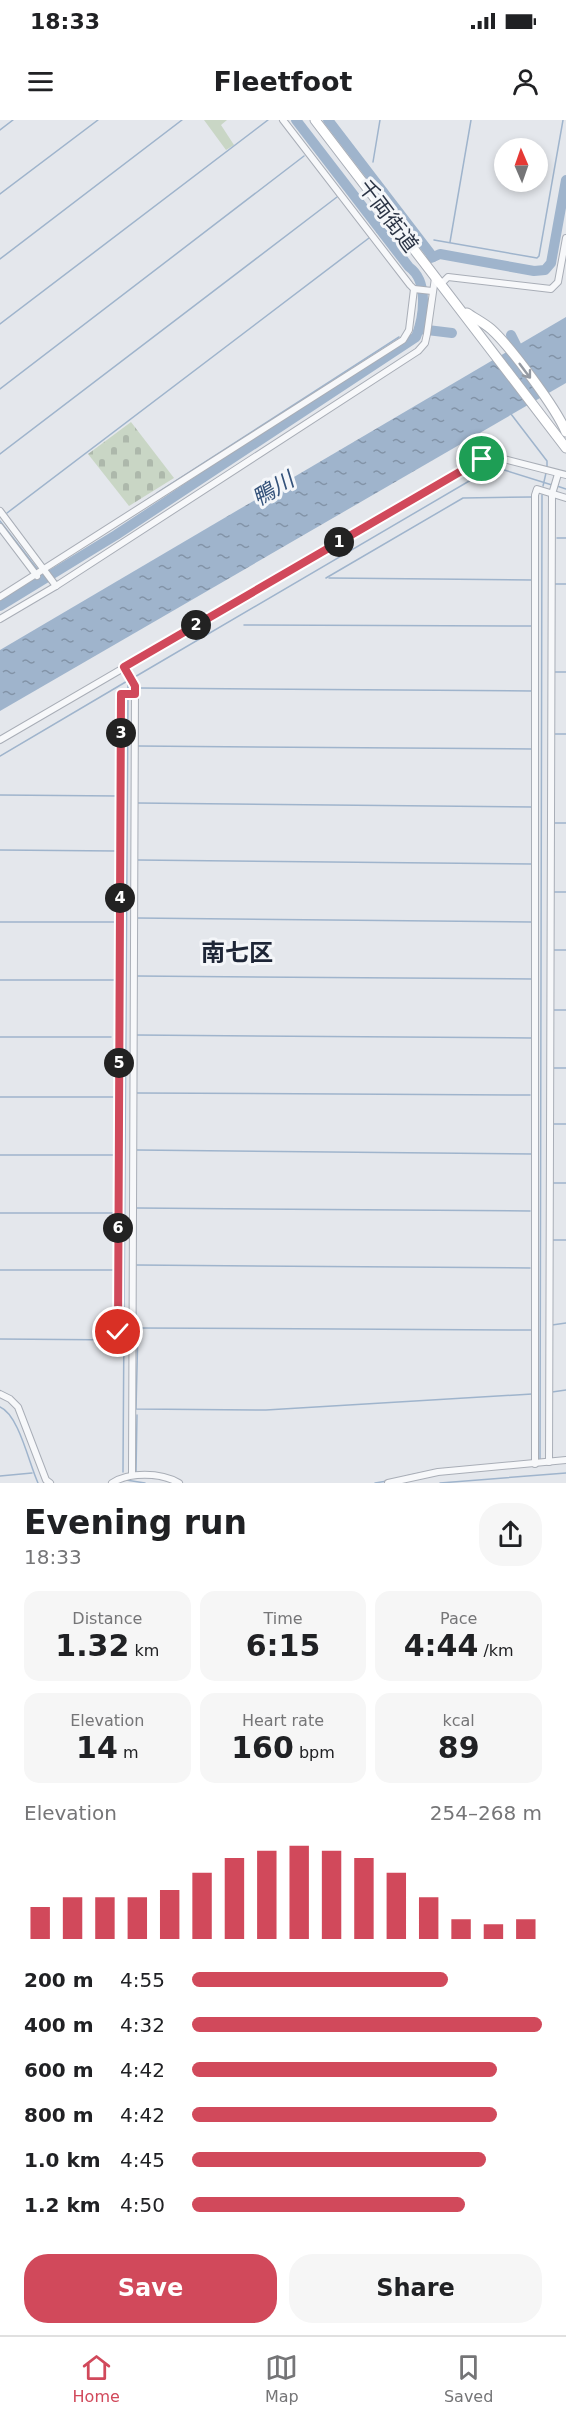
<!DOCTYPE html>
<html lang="en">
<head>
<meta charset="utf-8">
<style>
  :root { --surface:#fff; --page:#f6f6f6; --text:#202124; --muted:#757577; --line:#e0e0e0; --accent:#d1495b }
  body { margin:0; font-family:"DejaVu Sans","Noto Sans JP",sans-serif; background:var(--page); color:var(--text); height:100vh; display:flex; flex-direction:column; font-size:22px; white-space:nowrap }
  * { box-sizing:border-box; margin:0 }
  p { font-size:20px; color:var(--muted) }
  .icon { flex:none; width:33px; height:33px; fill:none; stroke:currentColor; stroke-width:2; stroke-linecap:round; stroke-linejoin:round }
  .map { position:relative; height:1363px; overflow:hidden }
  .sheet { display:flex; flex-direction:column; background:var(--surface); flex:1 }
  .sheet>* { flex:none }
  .needle { width:39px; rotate:358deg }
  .buttons { position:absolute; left:494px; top:18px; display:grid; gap:12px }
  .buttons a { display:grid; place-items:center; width:54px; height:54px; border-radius:50%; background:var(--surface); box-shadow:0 3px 9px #0003; font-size:30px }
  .pin { position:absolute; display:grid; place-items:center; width:51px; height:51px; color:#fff; margin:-26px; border:3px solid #fff; border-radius:50%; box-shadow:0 2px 6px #0007 }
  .km { position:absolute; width:30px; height:30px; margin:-15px; border-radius:50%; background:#222; color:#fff; font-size:16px; line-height:30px; text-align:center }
  .round { display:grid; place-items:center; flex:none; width:63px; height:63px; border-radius:24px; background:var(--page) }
  .head { display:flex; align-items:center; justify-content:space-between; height:102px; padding:0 24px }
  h1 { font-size:33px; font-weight:700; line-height:45px }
  .metrics { display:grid; grid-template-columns:repeat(3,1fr); gap:9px; height:102px; padding:6px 24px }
  .metrics div { display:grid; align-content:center; border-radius:15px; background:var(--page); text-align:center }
  .metrics b { font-size:30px; font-weight:700 }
  .metrics small { font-size:16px; font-weight:400 }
  .metrics p { font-size:16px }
  .chart { height:168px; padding:12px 24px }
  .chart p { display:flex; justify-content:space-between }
  .chart svg { width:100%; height:108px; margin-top:6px; stroke:var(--accent); stroke-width:6 }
  .primary-button { display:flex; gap:12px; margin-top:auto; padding:12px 24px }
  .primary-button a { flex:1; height:69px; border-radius:24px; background:var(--accent); color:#fff; font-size:24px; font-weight:700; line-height:69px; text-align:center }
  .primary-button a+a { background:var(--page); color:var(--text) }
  ul { padding:0 24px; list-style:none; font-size:20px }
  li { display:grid; grid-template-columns:96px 72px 1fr; align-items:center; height:45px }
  li i { height:15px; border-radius:8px; background:var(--accent) }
  .status { display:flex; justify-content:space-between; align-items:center; height:42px; padding:0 30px; background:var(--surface); direction:ltr }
  .status svg { height:16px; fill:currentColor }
  header { display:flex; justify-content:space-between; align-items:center; height:78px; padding:0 24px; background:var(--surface); font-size:27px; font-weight:700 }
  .tab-bar { display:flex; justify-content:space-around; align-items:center; height:84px; border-top:2px solid var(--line); background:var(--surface); font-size:16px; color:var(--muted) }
  .tab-bar a { display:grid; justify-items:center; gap:3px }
  .tab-bar .on { color:var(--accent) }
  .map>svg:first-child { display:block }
  .green { fill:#c9d6c5 }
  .cemetery { fill:url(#cemetery-stones) }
  .water { fill:url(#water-ripples) }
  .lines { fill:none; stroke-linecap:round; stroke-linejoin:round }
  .stream { stroke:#9fb4cc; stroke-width:1.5 }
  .river { stroke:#9fb4cc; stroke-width:10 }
  .street-casing { stroke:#a9aeb7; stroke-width:8 }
  .secondary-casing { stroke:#a9aeb7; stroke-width:11 }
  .street { stroke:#f7f8fa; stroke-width:6 }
  .secondary { stroke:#fff; stroke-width:9 }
  .oneway { stroke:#959aa2 }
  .route-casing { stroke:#fff; stroke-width:12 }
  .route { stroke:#d1495b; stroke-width:8 }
  .labels { text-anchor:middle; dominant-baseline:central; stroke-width:6; stroke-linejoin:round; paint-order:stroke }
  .street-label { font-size:21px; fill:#2b3445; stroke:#f4f6f9 }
  .water-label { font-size:22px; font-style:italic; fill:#34527a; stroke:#f4f6f9 }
  .quarter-label { font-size:24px; font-weight:bold; fill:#1d2536; stroke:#f4f6f9 }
</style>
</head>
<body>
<div class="status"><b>18:33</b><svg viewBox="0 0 49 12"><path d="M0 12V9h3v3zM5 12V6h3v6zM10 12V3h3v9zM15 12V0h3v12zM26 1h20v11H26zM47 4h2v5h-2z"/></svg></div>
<header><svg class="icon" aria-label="menu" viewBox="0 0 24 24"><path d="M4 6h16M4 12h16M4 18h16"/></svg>Fleetfoot<svg class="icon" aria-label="person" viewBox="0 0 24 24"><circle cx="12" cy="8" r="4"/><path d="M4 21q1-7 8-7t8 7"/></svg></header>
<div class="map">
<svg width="566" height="1363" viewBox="0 0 566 1363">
  <defs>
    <pattern id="cemetery-stones" width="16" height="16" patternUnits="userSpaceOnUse" patternTransform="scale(1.5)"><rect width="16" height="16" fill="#c9d6c5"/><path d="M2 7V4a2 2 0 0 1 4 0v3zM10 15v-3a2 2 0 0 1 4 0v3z" fill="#adb8ab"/></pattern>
    <pattern id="water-ripples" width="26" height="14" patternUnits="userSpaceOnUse" patternTransform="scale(1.5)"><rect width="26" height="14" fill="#9fb4cc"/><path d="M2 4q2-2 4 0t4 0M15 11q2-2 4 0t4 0" fill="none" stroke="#8293a7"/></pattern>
  </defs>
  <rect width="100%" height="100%" fill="#e4e7ec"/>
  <polygon class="green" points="204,0 227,0 221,5 234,25 226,30"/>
  <polygon class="cemetery" points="131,302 174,358 129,386 88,334"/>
  <polygon class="water" points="566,197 566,263 0,591 0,530"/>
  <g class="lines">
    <g class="stream">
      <polyline points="0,10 13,0"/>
      <polyline points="314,29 316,27"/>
      <polyline points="373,42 380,0"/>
      <polyline points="365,48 367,47"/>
      <polyline points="346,70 348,69"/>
      <polyline points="0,74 98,0"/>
      <polyline points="377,112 380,110"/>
      <polyline points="434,120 537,138 539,136 563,0"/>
      <polyline points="450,122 471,0"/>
      <polyline points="425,126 427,125"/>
      <polyline points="0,139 182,0"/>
      <polyline points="0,204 268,0"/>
      <polyline points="415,210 419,209"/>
      <polyline points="0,269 304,36"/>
      <polyline points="511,294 547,341 547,349"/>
      <polyline points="0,334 337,77"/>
      <polyline points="543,366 546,353"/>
      <polyline points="557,366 566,369"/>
      <polyline points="157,373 399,217"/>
      <polyline points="145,381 151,377"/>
      <polyline points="7,393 369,118"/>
      <polyline points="0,401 38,450"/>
      <polyline points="557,418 566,418"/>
      <polyline points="41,454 45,460"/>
      <polyline points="326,458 463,378 532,377"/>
      <polyline points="329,458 532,460"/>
      <polyline points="555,464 566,464"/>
      <polyline points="244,505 531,506"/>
      <polyline points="555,552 566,552"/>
      <polyline points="133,558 488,350 501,349 552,365"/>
      <polyline points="128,561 128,572"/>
      <polyline points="139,568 532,571"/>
      <polyline points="555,614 566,614"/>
      <polyline points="138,626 532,629"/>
      <polyline points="0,636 129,560"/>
      <polyline points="0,675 118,676"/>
      <polyline points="138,683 532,687"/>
      <polyline points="555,703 566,703"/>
      <polyline points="0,730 117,731"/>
      <polyline points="138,740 531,744"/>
      <polyline points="554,772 566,772"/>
      <polyline points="137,798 531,802"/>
      <polyline points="0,802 116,802"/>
      <polyline points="554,830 566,830"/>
      <polyline points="137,856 532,859"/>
      <polyline points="0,860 116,860"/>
      <polyline points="553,890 566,890"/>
      <polyline points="137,915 531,918"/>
      <polyline points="0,917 111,917"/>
      <polyline points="553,948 566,948"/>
      <polyline points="137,973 530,975"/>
      <polyline points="0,977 116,977"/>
      <polyline points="554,1004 566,1004"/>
      <polyline points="137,1030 532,1034"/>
      <polyline points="0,1035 115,1035"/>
      <polyline points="553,1063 566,1063"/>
      <polyline points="137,1088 530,1091"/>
      <polyline points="0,1093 115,1093"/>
      <polyline points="552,1120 566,1120"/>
      <polyline points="137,1145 530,1148"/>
      <polyline points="0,1150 115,1150"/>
      <polyline points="552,1205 566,1203"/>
      <polyline points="137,1208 531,1210"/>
      <polyline points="138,1208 136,1289 266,1290 532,1274"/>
      <polyline points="532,1210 532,1273"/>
      <polyline points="0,1219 125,1220"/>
      <polyline points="552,1272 566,1270"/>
      <path d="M0 1287C19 1295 29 1344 38 1363"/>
      <polyline points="540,1339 542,375"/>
      <polyline points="123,1352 128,577"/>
      <polyline points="136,1352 137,1295"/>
      <polyline points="0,1356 32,1353"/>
      <polyline points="406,1356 430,1351"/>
      <polyline points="126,1360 145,1363"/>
      <polyline points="375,1363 387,1361"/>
      <polyline points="440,1363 566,1353"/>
    </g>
    <g class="river">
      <polyline points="328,0 433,137"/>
      <polyline points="431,138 440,134 534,151 545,150 551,143 566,60"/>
      <polyline points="419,209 452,213"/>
      <polyline points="511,215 523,239"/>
      <path d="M0 486 116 415 416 217C424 197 429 161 409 147L296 0"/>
    </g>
    <defs>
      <g id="street">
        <polyline points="283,0 410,165 414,169 432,171"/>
        <polyline points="441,164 448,157 551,169 558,162 566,118"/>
        <polyline points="0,391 56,466"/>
        <polyline points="0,407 37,456"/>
        <polyline points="0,477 403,220 409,210 414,169"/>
        <polyline points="0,499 56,466 418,231 425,223 427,214 435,158"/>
        <polyline points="124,547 135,566 132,1354"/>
        <polyline points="0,620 482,339 496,337 566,355"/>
        <polyline points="118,1212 121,574 135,574"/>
        <polyline points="0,1274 10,1279 18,1287 46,1360 50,1363"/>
        <polyline points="549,1342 552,374 558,354"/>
        <polyline points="535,1344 535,375 537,369 566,378"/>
        <path d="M112 1363C129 1352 160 1352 179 1363"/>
        <polyline points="388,1363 438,1352 566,1340"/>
      </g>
      <g id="secondary">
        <polyline points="315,0 566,328"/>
        <path d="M467 193C474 198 484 203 491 209 510 226 556 288 566 312"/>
      </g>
    </defs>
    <use href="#street" class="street-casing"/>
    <use href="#secondary" class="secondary-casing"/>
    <use href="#street" class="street"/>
    <use href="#secondary" class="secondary"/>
  </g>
  <defs><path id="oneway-shaft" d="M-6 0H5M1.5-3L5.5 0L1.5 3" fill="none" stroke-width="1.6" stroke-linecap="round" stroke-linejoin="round" transform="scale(1.5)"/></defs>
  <use class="oneway" href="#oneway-shaft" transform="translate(525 251) rotate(53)"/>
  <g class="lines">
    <defs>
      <polyline id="route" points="118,1212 121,574 135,574 135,566 124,547 482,339"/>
    </defs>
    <use href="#route" class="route-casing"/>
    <use href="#route" class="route"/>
  </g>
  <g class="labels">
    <g class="street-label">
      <text transform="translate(388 96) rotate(53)">千両街道</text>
    </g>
    <g class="water-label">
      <text transform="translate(273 369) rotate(-31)">鴨川</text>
    </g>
    <g class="quarter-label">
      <text x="237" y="833">南七区</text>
    </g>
  </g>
</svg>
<div class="buttons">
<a><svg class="needle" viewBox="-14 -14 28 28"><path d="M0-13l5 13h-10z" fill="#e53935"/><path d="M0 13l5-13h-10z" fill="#757577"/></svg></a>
</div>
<div class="pin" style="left:482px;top:339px;background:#1e9e55"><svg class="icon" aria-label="arrive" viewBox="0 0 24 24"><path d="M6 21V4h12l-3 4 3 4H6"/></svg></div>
<div class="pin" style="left:118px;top:1212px;background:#d93025"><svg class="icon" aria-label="check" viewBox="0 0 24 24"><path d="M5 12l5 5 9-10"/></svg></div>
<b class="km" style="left:339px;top:422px">1</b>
<b class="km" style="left:196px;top:505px">2</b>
<b class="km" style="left:121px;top:613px">3</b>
<b class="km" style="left:120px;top:778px">4</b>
<b class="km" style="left:119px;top:943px">5</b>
<b class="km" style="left:118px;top:1108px">6</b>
</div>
<section class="sheet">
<div class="head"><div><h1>Evening run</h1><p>18:33</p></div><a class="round"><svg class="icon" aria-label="share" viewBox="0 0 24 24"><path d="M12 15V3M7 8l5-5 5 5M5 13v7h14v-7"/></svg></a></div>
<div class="metrics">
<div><p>Distance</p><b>1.32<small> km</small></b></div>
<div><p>Time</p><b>6:15</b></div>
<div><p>Pace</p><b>4:44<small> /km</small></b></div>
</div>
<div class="metrics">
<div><p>Elevation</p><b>14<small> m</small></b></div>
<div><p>Heart rate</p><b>160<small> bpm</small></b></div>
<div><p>kcal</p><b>89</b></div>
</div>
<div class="chart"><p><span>Elevation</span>254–268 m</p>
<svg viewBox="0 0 160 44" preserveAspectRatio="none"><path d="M5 44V31M15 44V27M25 44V27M35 44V27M45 44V24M55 44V17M65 44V11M75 44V8M85 44V6M95 44V8M105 44V11M115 44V17M125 44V27M135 44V36M145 44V38M155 44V36"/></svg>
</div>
<ul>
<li><b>200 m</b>4:55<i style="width:73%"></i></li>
<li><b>400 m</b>4:32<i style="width:100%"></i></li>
<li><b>600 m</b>4:42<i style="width:87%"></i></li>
<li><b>800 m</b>4:42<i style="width:87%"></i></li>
<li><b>1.0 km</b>4:45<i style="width:84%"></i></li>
<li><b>1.2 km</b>4:50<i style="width:78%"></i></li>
</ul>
<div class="primary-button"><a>Save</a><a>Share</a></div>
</section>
<nav class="tab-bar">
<a class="on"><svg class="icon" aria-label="home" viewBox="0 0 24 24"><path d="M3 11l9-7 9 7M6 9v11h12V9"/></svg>Home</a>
<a><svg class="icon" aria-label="map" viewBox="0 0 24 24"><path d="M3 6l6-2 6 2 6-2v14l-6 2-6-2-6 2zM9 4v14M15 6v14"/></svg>Map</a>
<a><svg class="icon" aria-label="saved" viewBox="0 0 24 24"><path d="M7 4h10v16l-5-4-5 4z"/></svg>Saved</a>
</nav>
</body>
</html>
